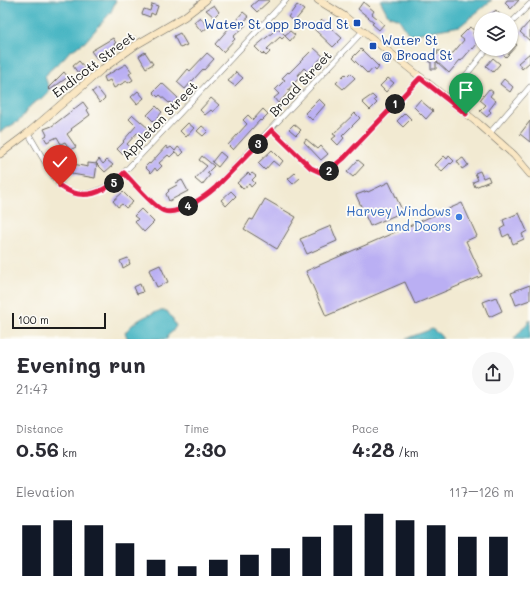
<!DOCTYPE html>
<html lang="en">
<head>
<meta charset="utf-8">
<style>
  :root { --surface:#fff; --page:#f7f7f7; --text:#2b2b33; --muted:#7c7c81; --accent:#111827 }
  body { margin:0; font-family:Mali,sans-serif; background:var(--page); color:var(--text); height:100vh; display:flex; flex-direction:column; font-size:15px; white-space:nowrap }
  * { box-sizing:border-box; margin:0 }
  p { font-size:13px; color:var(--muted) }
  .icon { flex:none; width:22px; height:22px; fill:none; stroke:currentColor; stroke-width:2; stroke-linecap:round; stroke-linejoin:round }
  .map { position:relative; height:339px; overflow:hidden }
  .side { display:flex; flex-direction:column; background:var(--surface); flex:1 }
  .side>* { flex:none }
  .controls { position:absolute; left:474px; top:12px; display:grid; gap:8px }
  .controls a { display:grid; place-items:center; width:44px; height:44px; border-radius:50%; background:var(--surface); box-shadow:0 1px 3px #0004; font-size:20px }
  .scale { position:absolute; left:12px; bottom:10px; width:94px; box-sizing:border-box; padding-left:4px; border:2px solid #1c1c1c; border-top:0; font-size:11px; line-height:14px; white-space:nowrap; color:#1c1c1c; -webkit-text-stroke:3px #fdfcf7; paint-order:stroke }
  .pin { position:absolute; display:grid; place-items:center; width:34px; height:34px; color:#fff; margin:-41px -17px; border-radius:50% 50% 50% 0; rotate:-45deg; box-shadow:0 0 4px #0007 }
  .pin .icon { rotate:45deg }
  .km { position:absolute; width:20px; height:20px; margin:-10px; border-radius:50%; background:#222; color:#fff; font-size:11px; line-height:20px; text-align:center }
  .round { display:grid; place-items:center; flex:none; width:42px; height:42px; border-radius:21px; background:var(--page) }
  .summary { display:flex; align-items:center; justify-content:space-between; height:68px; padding:0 16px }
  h1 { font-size:22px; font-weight:700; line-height:30px }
  .metrics { display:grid; grid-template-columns:repeat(3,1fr); gap:6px; height:68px; padding:4px 16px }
  .metrics div { display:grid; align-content:center }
  .metrics b { font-size:20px; font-weight:700 }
  .metrics small { font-size:11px; font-weight:400 }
  .metrics p { font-size:11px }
  .chart { height:112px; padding:8px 16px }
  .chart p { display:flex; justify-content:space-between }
  .chart svg { width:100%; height:72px; margin-top:4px; stroke:var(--accent); stroke-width:6 }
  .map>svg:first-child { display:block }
  .water { fill:#47b5c3; stroke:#326870 }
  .building { fill:#baaff3 }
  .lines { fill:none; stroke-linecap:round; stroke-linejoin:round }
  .street-casing { stroke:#67645c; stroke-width:6 }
  .secondary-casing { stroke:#67645c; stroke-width:8 }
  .path { stroke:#67645c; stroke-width:1; stroke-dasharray:1 3; stroke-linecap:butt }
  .street { stroke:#fff; stroke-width:5 }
  .secondary { stroke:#fae7c3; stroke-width:7 }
  .route-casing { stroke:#fff; stroke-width:8 }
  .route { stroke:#e11d48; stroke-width:5 }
  .transit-dot { fill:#1a4fb4; stroke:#fdfcf7; stroke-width:1.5 }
  .shop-dot { fill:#3f7fe0; stroke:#fdfcf7; stroke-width:1.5 }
  .labels { text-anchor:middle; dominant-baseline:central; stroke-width:3.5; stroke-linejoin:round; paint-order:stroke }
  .transit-label { font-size:13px; fill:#164399; stroke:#fdfcf7; text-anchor:end }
  .street-label { font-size:13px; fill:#1c1c1c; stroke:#fdfcf7 }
  .shop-label { font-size:13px; fill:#366cbe; stroke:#fdfcf7; text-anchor:end }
</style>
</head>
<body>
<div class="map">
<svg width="530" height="339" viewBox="0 0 530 339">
  <rect width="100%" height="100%" fill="#fdfcf7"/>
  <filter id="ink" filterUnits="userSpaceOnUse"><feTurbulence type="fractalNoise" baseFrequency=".025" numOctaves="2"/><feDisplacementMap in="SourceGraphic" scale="8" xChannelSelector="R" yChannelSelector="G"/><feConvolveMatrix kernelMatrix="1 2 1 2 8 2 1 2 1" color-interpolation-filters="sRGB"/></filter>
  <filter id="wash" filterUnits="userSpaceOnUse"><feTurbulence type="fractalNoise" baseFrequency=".012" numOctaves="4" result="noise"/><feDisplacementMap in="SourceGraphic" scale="16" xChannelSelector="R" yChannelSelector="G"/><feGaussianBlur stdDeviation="0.9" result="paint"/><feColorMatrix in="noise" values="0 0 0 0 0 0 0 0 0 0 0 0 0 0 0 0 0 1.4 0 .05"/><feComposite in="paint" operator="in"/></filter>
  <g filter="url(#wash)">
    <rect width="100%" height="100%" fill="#f2ead2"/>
    <g class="water">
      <polygon points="0,0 116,0 111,12 85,42 69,52 63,59 49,71 45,77 49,88 48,92 42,98 31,105 19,121 0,132"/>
      <polygon points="380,0 492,0 460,26 409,35 399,19 388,15"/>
      <path d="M159 311H167L172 318 176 326 172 332 168 335 167 339H128L125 333C133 321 147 315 159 311Z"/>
      <polygon points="530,320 530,339 514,339"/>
      <polygon points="432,329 440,335 443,339 405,339"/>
    </g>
    <g id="blocks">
      <g class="building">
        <polygon points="258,0 270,0 257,12 251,6"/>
        <polygon points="507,0 519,0 511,9 505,3"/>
        <polygon points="363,2 374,11 372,14 384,24 379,30 372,24 374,22 358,9"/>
        <polygon points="152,4 158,6 155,15 151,13 150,17 142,14 144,9 150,11"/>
        <polygon points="214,5 219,12 214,17 206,10"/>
        <polygon points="297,5 304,10 294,22 288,17"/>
        <polygon points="496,10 504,19 485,19"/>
        <polygon points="243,12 249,17 243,22 246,25 233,37 235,39 223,52 215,44"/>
        <polygon points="200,17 208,27 202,32 194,22"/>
        <polygon points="322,20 342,38 333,47 314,29"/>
        <polygon points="530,21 530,41 520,32"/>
        <polygon points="470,27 475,31 473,33 479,38 476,43 477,44 473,49 472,48 461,61 460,60 449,73 436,61 436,69 431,69 431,62 429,62 428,56 438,54 437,51 442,51 443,55 453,53 464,40 460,37"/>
        <polygon points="278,28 285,35 290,31 295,35 290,41 285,36 282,39 280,37 268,48 267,49 270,52 266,56 263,53 262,54 255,47"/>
        <polygon points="180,33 187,45 180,48 174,36"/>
        <polygon points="113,38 116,43 114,44 115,46 97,59 91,51"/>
        <polygon points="511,39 517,45 506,57 498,49 511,49"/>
        <polygon points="314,48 323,56 308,72 304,68 298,75 300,77 288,90 290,91 278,103 274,98 279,94 275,90 285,80 282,78 288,72 289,73"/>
        <polygon points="361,49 379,67 376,71 373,68 368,74 352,58"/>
        <polygon points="145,52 153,64 146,68 139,56"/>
        <polygon points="207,53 214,59 204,70 203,69 185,89 177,82 188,69 190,71"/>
        <polygon points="530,53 530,62 522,69 518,63"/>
        <polygon points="493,58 500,64 493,72 486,66"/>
        <polygon points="79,61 85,68 78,73 73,66"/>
        <polygon points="126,64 132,72 129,74 133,80 128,83 127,81 114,88 110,80 106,82 104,77"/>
        <polygon points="64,72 68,77 50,90 48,88"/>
        <polygon points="236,72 243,78 235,86 228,81"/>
        <polygon points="350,73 355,78 343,89 336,83 345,74 347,76"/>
        <polygon points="388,78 394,83 386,92 380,86"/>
        <polygon points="472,78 479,85 474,91 467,84"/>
        <polygon points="504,79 513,87 510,92 500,84"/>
        <polygon points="162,83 178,98 172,104 170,102 169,103 160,95 158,97 153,92"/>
        <polygon points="97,88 105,98 100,103 92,92"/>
        <polygon points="489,89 493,92 490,96 496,101 489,110 491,112 487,117 480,111 486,105 480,100"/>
        <polygon points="138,91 144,98 137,104 131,97"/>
        <polygon points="372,95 376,99 374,100 377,103 370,110 362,102"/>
        <polygon points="211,98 219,105 213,112 211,110 205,115 200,110"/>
        <polygon points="319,99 325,105 312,120 305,113"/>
        <polygon points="420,100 433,111 426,119 414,107"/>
        <polygon points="83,102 88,109 87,110 90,115 71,129 72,130 67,134 76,147 70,150 65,142 61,144 57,137 47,142 44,137 47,135 44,129 52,126"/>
        <polygon points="156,106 162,112 154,122 147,115"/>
        <polygon points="263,109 268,114 261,121 260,120 233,150 228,145 247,124 243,120 248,115 253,120"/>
        <polygon points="355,113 360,118 342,136 344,138 338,145 332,139 336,136 333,134"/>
        <polygon points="405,113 411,119 403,127 397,121"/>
        <polygon points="133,115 148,128 140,135 137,133 127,144 130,147 122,154 117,149 124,142 123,141 136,126 129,119"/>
        <polygon points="530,121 530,142 520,134"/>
        <polygon points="188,123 194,128 186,137 180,131"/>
        <polygon points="294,124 301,130 296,135 289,129"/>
        <polygon points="202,126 208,131 203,136 197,131"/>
        <polygon points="306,139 318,149 321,146 328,154 321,160 304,142"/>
        <polygon points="166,146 168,149 171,147 175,151 178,147 184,152 180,156 175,152 170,157 168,155 159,163 162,166 157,171 155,168 151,173 145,167 149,163 150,164"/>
        <polygon points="272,150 283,161 279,166 273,161 265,170 258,163"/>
        <polygon points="220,152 226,157 218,167 212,162"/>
        <polygon points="202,156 214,166 207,173 210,175 202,185 195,179 207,166 199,160"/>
        <polygon points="444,156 447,159 449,156 454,161 451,164 450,163 442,171 435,165"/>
        <polygon points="463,158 468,165 462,169 457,161"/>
        <polygon points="99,159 103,164 107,160 113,165 105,172 96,163"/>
        <polygon points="358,160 364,165 353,177 347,172"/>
        <polygon points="88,163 97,164 95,178 72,174 72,172 64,169 65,164 72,166 73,164 88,167"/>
        <polygon points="480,171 483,178 488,176 490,181 475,187 473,182 478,180 475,173"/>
        <polygon points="248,173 250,175 252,173 256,176 252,180 255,183 251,187 249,184 243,189 237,183"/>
        <polygon points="295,173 300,178 293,184 288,179"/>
        <polygon points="182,180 188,191 169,201 166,194 169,191 168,190 177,185 176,183"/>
        <polygon points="389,182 403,212 370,226 356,195 367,191 368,192"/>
        <polygon points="231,191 236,196 226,206 221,200"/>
        <polygon points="123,192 133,202 126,208 122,204 118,207 113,201"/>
        <polygon points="265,199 296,217 277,249 244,229 250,219 253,220"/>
        <polygon points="462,203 477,236 466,241 482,276 415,304 405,282 326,316 306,271"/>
        <polygon points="141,209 154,222 144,232 135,222 138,219 134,216"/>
        <polygon points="519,213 527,231 522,234 524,239 513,244 509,234 503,237 500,229 505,226 503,220"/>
        <polygon points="331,226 337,241 307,254 300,239"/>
        <polygon points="128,258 130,264 123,268 120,261"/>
        <polygon points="160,265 168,282 157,287 149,270"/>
        <polygon points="140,284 143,292 137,294 134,287"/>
        <polygon points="530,285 530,300 516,305 511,292"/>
        <polygon points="496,297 502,311 489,317 483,302"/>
      </g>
    </g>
  </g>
  <g filter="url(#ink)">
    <use href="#blocks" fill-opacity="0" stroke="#67645c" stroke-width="1"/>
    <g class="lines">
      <defs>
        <g id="street">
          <polyline points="511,23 530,4"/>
          <polyline points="447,99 487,49"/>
          <polyline points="272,129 311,168 322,173 327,172 344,158 420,78"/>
          <path d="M28 133 55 179C74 203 94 195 116 181L286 0"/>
          <polyline points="489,134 530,87"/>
          <path d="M124 173C134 183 152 206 164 211 178 216 206 196 216 187L363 31"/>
        </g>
        <g id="secondary">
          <polyline points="318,0 344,16 479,124 514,155 530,174"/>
          <polyline points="0,154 28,133 101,70 136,45 184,17 206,0"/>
        </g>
      </defs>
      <use href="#street" class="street-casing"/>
      <use href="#secondary" class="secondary-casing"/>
      <g class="path">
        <polyline points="111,52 136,36"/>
        <polyline points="90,68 95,64"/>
      </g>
      <use href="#street" class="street"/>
      <use href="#secondary" class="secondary"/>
    </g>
  </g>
  <g class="lines" filter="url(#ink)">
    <defs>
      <path id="route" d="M60 186C84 203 106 192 124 173 134 183 152 206 164 211 178 216 206 196 216 187L272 130 311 168 322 173 327 172 344 158 420 78 466 114"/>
    </defs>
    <use href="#route" class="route-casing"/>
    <use href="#route" class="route"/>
  </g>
  <g class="transit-dot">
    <rect x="353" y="19" width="8" height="8" rx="2"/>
    <rect x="369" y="42" width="8" height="8" rx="2"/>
  </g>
  <circle class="shop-dot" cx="459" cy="217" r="4"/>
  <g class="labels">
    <g class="transit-label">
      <text x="349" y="23">Water St opp Broad St</text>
      <text x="381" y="39" text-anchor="start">Water St<tspan x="381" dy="15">@ Broad St</tspan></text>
    </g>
    <g class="street-label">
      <text transform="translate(93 64) rotate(-37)">Endicott Street</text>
      <text transform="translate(300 83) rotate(-47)">Broad Street</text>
      <text transform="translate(159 120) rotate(-46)">Appleton Street</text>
    </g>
    <g class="shop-label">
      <text x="451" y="210">Harvey Windows<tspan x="451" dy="15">and Doors</tspan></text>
    </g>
  </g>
</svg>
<div class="controls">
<a><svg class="icon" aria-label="layers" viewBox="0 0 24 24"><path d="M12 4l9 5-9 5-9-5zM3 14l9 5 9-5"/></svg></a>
</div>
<div class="scale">100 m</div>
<div class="pin" style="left:466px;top:114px;background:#1e9e55"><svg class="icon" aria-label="arrive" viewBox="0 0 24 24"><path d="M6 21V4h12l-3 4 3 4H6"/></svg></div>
<div class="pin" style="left:60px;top:186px;background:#d93025"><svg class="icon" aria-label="check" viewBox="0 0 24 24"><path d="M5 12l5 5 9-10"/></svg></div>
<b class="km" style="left:395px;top:104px">1</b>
<b class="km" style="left:329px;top:171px">2</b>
<b class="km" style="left:258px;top:144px">3</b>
<b class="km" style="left:188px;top:206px">4</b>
<b class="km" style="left:114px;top:183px">5</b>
</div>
<section class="side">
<div class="summary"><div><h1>Evening run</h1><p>21:47</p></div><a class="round"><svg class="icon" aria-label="share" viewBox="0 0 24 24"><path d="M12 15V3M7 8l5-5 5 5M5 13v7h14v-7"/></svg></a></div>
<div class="metrics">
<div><p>Distance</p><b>0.56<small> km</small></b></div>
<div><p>Time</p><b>2:30</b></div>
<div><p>Pace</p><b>4:28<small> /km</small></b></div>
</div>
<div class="chart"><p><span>Elevation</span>117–126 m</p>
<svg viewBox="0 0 160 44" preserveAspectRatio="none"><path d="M5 44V13M15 44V10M25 44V13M35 44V24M45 44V34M55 44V38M65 44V34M75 44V31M85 44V27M95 44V20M105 44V13M115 44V6M125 44V10M135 44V13M145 44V20M155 44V20"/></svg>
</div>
</section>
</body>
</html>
